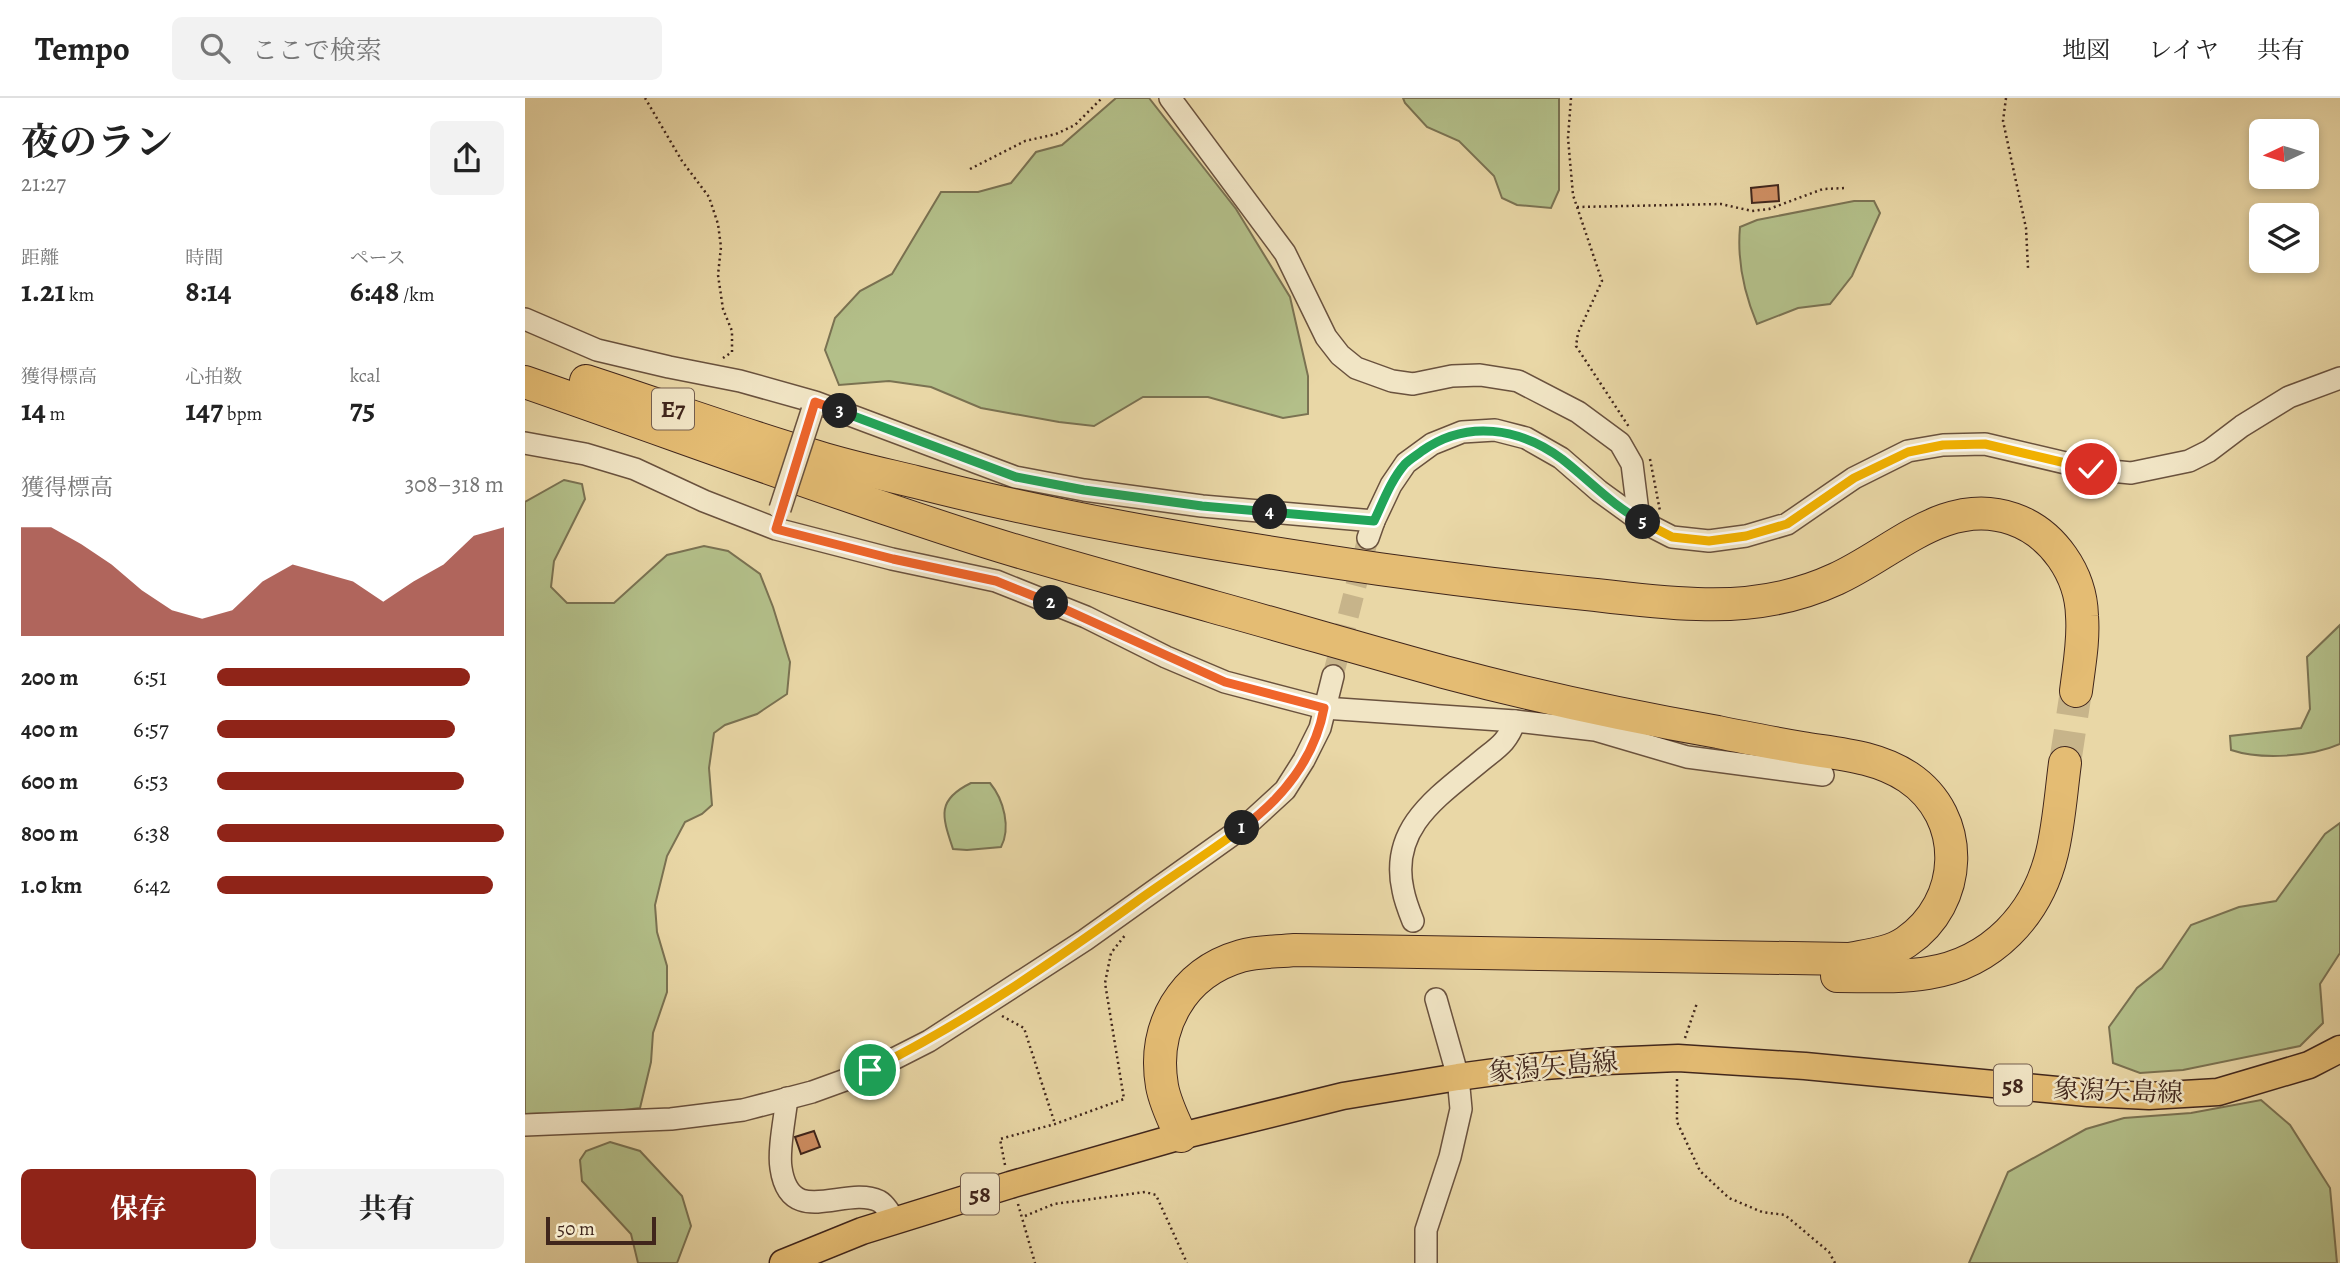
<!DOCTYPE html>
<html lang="ja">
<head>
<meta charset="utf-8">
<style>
  :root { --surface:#fff; --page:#f2f2f2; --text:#222; --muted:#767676; --line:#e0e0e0; --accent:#8f2418 }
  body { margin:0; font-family:Alegreya,"Noto Serif JP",serif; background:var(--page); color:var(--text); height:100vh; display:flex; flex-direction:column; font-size:26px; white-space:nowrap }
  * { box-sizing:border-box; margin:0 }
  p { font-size:23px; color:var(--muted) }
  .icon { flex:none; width:38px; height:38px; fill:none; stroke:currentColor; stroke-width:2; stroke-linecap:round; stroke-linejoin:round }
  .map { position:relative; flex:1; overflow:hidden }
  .side { display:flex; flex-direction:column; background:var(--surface); width:525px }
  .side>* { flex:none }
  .needle { width:46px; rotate:266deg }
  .buttons { position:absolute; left:1724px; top:21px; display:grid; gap:14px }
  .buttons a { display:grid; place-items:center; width:70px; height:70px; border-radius:10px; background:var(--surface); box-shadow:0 4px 10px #0003; font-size:35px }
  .scale { position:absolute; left:21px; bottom:18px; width:110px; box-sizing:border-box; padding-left:7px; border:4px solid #40261c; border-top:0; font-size:19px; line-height:24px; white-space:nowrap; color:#40261c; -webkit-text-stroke:5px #f1e5c5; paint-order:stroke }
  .pin { position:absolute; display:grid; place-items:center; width:60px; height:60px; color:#fff; margin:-30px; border:4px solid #fff; border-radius:50%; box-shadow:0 2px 7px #0007 }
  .km { position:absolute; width:35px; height:35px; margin:-18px; border-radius:50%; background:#222; color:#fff; font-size:19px; line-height:35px; text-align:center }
  .round { display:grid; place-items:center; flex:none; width:74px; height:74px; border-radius:10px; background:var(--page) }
  .headline { display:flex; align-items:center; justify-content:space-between; height:119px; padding:0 21px }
  h1 { font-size:38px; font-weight:700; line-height:52px }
  .metrics { display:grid; grid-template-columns:repeat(3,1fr); gap:10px; height:119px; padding:7px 21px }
  .metrics div { display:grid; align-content:center }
  .metrics b { font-size:30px; font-weight:700 }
  .metrics small { font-size:19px; font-weight:400 }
  .metrics p { font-size:19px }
  .chart { height:196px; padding:14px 21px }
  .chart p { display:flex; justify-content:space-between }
  .chart svg { width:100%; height:126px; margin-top:7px; fill:var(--accent); opacity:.7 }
  .primary-button { display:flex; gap:14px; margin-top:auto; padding:14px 21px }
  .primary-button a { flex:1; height:80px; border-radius:10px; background:var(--accent); color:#fff; font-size:28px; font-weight:700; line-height:80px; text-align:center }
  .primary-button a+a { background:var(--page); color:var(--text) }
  ul { padding:0 21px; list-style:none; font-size:23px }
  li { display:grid; grid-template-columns:112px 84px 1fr; align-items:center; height:52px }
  li i { height:18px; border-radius:9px; background:var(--accent) }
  header { display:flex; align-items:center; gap:42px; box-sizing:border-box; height:98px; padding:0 35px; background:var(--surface); border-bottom:2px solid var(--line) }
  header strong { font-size:33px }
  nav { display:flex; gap:38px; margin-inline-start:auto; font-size:24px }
  .search { width:490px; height:63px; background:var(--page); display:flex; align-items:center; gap:18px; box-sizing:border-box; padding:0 24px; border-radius:10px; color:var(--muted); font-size:26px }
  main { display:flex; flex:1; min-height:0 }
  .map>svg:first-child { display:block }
  .green { fill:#b3bf89; stroke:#7a7252; stroke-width:2 }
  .building { fill:#ce8e62; stroke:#40261c; stroke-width:2 }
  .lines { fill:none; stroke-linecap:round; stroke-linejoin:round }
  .minor-tunnel { stroke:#c7b48a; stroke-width:21; stroke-dasharray:21 10; stroke-linecap:butt }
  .highway-tunnel { stroke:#c7b48a; stroke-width:32; stroke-dasharray:32 16; stroke-linecap:butt }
  .minor-casing { stroke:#6a523e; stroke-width:24 }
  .major-casing { stroke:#40261c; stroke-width:29 }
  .highway-casing { stroke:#40261c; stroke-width:34 }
  .path { stroke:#40261c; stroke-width:2.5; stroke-dasharray:2 3.5; stroke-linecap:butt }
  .minor { stroke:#f1e5c5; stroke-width:21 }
  .major { stroke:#e4bc73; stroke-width:26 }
  .highway { stroke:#e4bc73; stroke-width:32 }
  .minor-bridge-casing { stroke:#6a523e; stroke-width:24; stroke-linecap:butt }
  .minor-bridge { stroke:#f1e5c5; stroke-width:21 }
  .split-1-casing { stroke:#fff; stroke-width:14 }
  .split-2-casing { stroke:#fff; stroke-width:14 }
  .split-3-casing { stroke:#fff; stroke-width:14 }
  .split-4-casing { stroke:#fff; stroke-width:14 }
  .split-5-casing { stroke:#fff; stroke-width:14 }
  .split-6-casing { stroke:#fff; stroke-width:14 }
  .split-1 { stroke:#f5b400; stroke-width:9 }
  .split-2 { stroke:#f0652b; stroke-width:9 }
  .split-3 { stroke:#f0652b; stroke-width:9 }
  .split-4 { stroke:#22a559; stroke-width:9 }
  .split-5 { stroke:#22a559; stroke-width:9 }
  .split-6 { stroke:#f5b400; stroke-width:9 }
  .labels { text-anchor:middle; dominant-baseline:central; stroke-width:5; stroke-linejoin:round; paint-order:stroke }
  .shield { fill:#f1e5c5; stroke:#755f4f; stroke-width:2 }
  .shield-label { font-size:24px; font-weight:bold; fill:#40261c }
  .street-label { font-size:26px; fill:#40261c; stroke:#f1e5c5 }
</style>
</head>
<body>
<header>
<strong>Tempo</strong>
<div class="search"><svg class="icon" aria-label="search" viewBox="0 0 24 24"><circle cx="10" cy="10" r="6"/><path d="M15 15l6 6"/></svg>ここで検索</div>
<nav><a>地図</a><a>レイヤ</a><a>共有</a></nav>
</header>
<main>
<section class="side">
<div class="headline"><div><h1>夜のラン</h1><p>21:27</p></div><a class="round"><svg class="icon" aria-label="share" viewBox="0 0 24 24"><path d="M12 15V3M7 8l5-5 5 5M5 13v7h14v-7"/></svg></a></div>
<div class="metrics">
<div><p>距離</p><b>1.21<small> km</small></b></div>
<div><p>時間</p><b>8:14</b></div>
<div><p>ペース</p><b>6:48<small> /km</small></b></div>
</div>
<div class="metrics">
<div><p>獲得標高</p><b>14<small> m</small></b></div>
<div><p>心拍数</p><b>147<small> bpm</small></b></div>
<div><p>kcal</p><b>75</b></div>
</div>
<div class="chart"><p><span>獲得標高</span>308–318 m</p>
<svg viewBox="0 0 160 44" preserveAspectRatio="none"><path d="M0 44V6L10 6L20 12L30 19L40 28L50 35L60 38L70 35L80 25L90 19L100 22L110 25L120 32L130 25L140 19L150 9L160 6V44z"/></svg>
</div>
<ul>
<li><b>200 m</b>6:51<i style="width:88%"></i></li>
<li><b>400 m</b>6:57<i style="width:83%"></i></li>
<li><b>600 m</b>6:53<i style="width:86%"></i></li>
<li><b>800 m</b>6:38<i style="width:100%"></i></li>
<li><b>1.0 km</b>6:42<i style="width:96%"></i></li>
</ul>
<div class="primary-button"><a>保存</a><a>共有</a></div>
</section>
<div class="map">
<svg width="1815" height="1165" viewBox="0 0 1815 1165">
  <rect width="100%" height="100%" fill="#e9d7a6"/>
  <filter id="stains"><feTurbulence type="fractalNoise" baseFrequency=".00286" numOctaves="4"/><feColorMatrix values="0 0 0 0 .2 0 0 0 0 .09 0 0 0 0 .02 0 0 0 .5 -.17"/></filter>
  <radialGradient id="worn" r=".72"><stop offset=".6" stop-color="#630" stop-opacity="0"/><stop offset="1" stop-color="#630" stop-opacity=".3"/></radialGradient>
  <g class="green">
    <polygon points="591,0 624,0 711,111 765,199 783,278 783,316 758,320 683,299 618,299 569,328 534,324 456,310 406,289 364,283 314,287 300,252 310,220 335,193 367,176 416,94 453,94 486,85 511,54 537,47"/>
    <polygon points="878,0 1034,0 1034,92 1026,110 992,107 977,100 969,78 934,43 902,29 880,5"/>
    <path d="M1329 103H1349L1355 115 1327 178 1305 206 1273 210 1232 226C1219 195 1212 162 1215 129L1232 122Z"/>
    <polygon points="39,382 57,386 60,401 29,463 26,489 42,505 89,505 142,457 179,448 203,453 235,476 248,509 265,564 262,596 232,616 200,627 189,635 184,670 187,707 177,716 160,724 142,758 130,807 132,834 142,868 142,894 128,935 126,964 115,1010 91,1013 0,1016 0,404"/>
    <path d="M1815 527V646C1786 659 1736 662 1706 652L1705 638 1776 630 1785 611 1782 559Z"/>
    <path d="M446 685H465C479 702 486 730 476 749L442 752 428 751C417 718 411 702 446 685Z"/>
    <polygon points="1815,725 1815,855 1795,886 1798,925 1775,948 1658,972 1615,975 1588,965 1584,929 1612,890 1637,870 1666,827 1714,809 1751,803 1800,736"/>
    <polygon points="1736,1002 1765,1027 1805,1090 1812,1165 1444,1165 1483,1074 1561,1031 1599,1020 1666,1015"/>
    <polygon points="85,1044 115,1053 157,1098 166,1128 152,1165 113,1165 106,1136 57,1083 55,1062 61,1053"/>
  </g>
  <g class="building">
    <polygon points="1253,87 1254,103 1227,105 1226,90"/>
    <polygon points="289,1033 295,1049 276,1056 270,1039"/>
  </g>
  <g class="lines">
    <polyline class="minor-tunnel" points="808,578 843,440"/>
    <polyline class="highway-tunnel" points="1540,665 1551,593"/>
    <defs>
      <g id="minor">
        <polyline points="645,0 760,155 801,239 815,257 831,270 867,283 888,286 927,278 955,277 993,283 1053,314 1095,345 1107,366 1114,422"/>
        <polyline points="0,221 72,252 144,269 215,283 290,304 490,379 559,392 677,408 849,423"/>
        <polyline points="0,345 60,356 110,371 179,403 251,431 367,461 471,483 561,519 641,559 700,584 799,610 990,623 1070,632 1162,659 1298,677"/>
        <polyline points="843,440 849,423 866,387 881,365 907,346 937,334 970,332 1001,340 1036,360 1074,393 1114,422 1147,439 1184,443 1221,438 1262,426 1329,380 1383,353 1418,347 1460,346 1566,371 1606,375 1664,363 1684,353 1717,328 1764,299 1815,280"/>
        <path d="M888 823C884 813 880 803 878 792 864 729 914 698 956 663 973 649 982 645 990 623"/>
        <path d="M262 1000C260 1019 253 1052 256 1070 265 1132 320 1087 354 1103 361 1107 366 1117 370 1124"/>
        <polyline points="0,1027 146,1021 218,1012 287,994 345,973 404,943 560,842 724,725 760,692 779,662 795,630 808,578"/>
        <polyline points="901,1165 901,1132 925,1059 936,1011 933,979 911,901"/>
      </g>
      <polyline id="major" points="258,1165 337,1133 485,1087 656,1038 818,998 933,979 1007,969 1082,963 1153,960 1280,968 1563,995 1624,998 1693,994 1784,967 1815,951"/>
      <g id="highway">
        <path d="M61 283C138 308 215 336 293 359 325 369 358 376 391 384 543 423 698 448 854 471 926 481 998 490 1071 497 1104 501 1138 505 1172 506 1219 508 1268 501 1311 481 1367 456 1421 397 1488 421 1528 435 1556 476 1557 518 1559 543 1554 568 1551 593"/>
        <path d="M0 284C153 337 305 394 459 443 535 467 612 487 689 509 765 530 842 553 919 574 1009 598 1101 618 1193 634 1221 640 1249 645 1277 650 1314 656 1351 658 1383 679 1443 719 1439 805 1381 844 1365 855 1344 857 1324 861L770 852C752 854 733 853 716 858 657 875 627 929 637 988 640 1005 649 1023 656 1038"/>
        <path d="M1312 878C1342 878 1374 880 1403 875 1467 865 1512 817 1527 755 1534 726 1536 695 1540 665"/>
      </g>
    </defs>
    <use href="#minor" class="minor-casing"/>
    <use href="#major" class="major-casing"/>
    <use href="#highway" class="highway-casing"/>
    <g class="path">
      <polyline points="120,0 157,63 184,99 193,126 196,149 193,177 198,211 207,233 207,254 198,260"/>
      <polyline points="1046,0 1043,40 1048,97 1077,183 1053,235 1051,248 1104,329"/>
      <polyline points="1481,0 1478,23 1501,130 1503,170"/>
      <polyline points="445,71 500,43 531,36 550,27 577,0"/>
      <polyline points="1052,109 1196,106 1227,113 1244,111 1298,91 1320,90"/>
      <polyline points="1125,361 1135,413"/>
      <polyline points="477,918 499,930 530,1026"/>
      <polyline points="1160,940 1172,905"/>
      <polyline points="1152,981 1152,1024 1175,1073 1204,1100 1237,1114 1260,1117 1304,1154 1310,1165"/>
      <polyline points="480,1067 475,1041 530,1026 599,1001 580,885 586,855 601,836"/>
      <polyline points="493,1106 510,1165"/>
      <polyline points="500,1118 529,1106 620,1094 631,1097 662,1165"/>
    </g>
    <use href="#minor" class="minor"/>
    <use href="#major" class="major"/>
    <use href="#highway" class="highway"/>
    <defs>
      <polyline id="minor-bridge" points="255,411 287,313"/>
    </defs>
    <use href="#minor-bridge" class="minor-bridge-casing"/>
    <use href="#minor-bridge" class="minor-bridge"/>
  </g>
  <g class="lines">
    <defs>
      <path id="split-1" d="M345 972C440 925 525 866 611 804 646 779 682 756 717 730"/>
      <path id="split-2" d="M526 505 700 584 799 610C790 660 757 701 717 730"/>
      <polyline id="split-3" points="315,313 290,304 251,431 368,461 471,483 526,505"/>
      <polyline id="split-4" points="315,313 491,379 559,392 677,408 745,414"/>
      <path id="split-5" d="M745 414 849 423C858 404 866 382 880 366 885 361 892 357 897 353 942 321 995 330 1037 361 1064 382 1088 408 1118 424"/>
      <polyline id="split-6" points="1118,424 1147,439 1184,443 1221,438 1262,426 1329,380 1383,354 1418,347 1460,346 1566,371"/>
    </defs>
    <use href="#split-1" class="split-1-casing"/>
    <use href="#split-2" class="split-2-casing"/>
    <use href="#split-3" class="split-3-casing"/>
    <use href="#split-4" class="split-4-casing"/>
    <use href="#split-5" class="split-5-casing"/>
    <use href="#split-6" class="split-6-casing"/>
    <use href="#split-1" class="split-1"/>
    <use href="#split-2" class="split-2"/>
    <use href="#split-3" class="split-3"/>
    <use href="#split-4" class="split-4"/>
    <use href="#split-5" class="split-5"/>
    <use href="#split-6" class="split-6"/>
  </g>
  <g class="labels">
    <g class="shield">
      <rect x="127" y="290.5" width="42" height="41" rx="5"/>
      <rect x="1469" y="966.5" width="38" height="41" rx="5"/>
      <rect x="436" y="1075.5" width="38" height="41" rx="5"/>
    </g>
    <g class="shield-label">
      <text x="148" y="311">E7</text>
      <text x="1488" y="987">58</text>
      <text x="455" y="1096">58</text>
    </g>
    <g class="street-label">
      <text transform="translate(1028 969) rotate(-5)">象潟矢島線</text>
      <text transform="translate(1593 993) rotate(2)">象潟矢島線</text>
    </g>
  </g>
  <rect width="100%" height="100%" filter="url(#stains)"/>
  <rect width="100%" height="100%" fill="url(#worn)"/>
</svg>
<div class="buttons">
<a><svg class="needle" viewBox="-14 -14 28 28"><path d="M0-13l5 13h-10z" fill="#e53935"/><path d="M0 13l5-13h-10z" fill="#767676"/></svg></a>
<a><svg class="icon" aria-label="layers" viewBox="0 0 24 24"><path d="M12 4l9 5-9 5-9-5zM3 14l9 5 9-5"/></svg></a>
</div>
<div class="scale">50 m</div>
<div class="pin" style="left:345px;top:972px;background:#1e9e55"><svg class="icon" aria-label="arrive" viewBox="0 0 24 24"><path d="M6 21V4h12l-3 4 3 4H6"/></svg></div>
<div class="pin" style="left:1566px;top:371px;background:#d93025"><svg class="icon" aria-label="check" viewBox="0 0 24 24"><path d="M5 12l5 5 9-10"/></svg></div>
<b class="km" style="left:717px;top:730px">1</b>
<b class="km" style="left:526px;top:505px">2</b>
<b class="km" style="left:315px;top:313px">3</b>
<b class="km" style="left:745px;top:414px">4</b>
<b class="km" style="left:1118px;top:424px">5</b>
</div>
</main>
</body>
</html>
